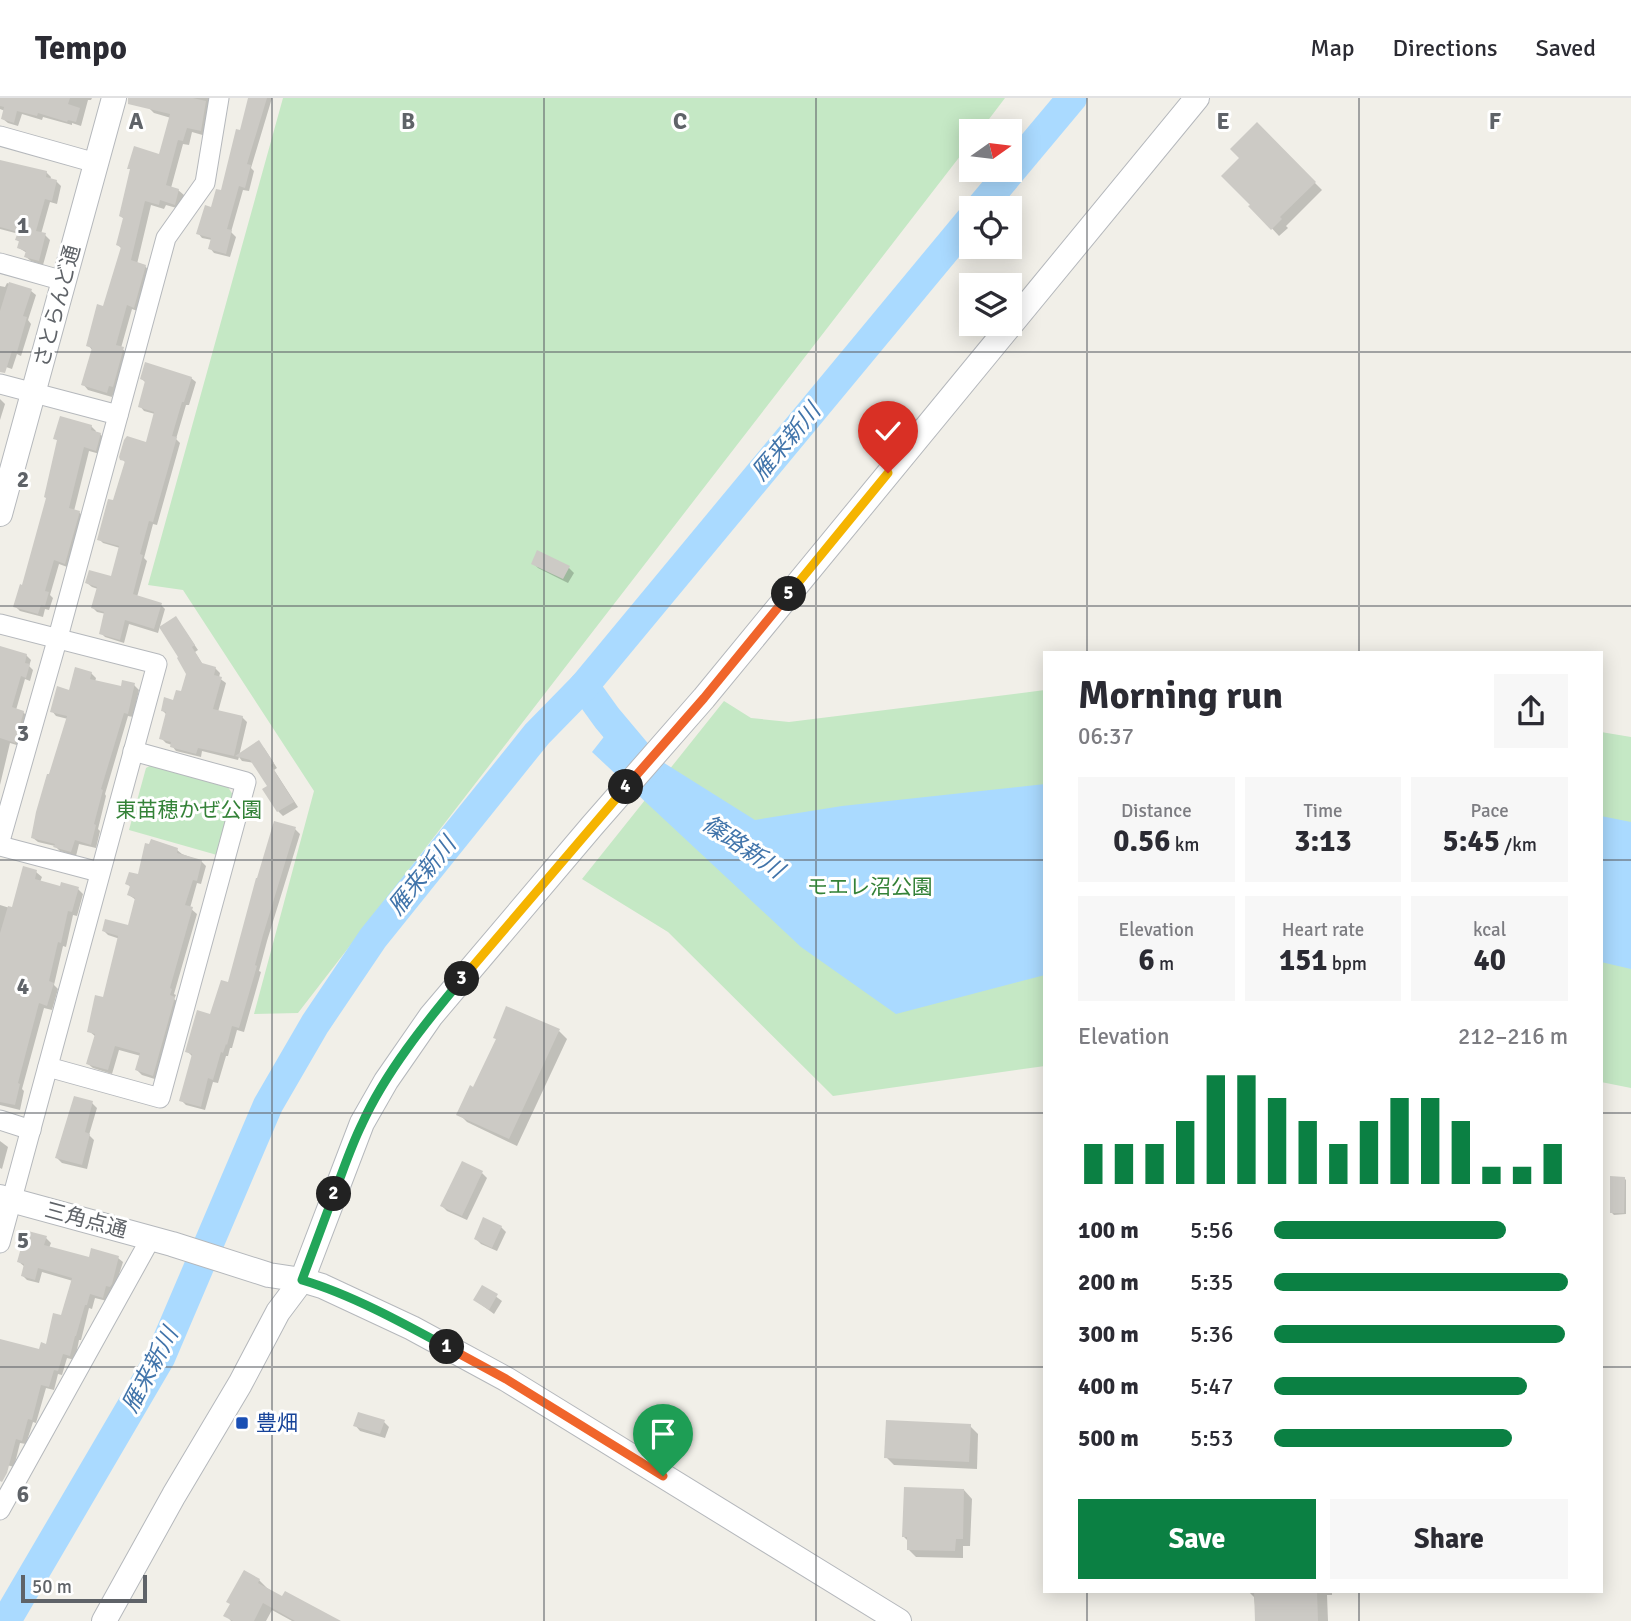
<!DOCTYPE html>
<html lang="en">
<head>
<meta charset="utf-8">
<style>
  :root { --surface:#fff; --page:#f7f7f7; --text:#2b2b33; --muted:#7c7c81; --line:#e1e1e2; --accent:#0b8043 }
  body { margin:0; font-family:Signika,"Noto Sans JP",sans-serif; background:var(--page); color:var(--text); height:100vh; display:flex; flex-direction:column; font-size:26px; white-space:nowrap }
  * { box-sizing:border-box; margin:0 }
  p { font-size:23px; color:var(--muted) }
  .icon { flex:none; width:38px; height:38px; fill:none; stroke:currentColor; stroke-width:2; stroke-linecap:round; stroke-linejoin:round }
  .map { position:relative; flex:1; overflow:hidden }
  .side { position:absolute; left:1043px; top:553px; width:560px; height:942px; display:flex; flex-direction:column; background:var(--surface); border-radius:0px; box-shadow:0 4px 18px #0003 }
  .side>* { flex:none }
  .needle { width:46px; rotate:76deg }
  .tools { position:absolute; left:959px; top:21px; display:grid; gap:14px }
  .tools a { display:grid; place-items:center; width:63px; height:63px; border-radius:0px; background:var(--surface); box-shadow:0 4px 18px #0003; font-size:35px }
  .scale { position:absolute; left:21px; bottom:18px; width:126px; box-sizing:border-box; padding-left:7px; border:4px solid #5f6368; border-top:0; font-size:19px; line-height:24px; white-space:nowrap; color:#5f6368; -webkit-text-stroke:5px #fff; paint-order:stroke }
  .pin { position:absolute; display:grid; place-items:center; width:60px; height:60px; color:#fff; margin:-72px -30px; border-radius:50% 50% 50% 0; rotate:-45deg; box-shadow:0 0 7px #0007 }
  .pin .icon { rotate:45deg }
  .km { position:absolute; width:35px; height:35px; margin:-18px; border-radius:50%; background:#222; color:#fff; font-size:19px; line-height:35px; text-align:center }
  .round { display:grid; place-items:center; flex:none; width:74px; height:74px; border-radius:0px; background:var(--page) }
  .headline { display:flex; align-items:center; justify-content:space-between; height:119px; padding:0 35px }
  h1 { font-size:38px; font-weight:700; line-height:52px }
  .metrics { display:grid; grid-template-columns:repeat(3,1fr); gap:10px; height:119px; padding:7px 35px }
  .metrics div { display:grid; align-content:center; border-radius:0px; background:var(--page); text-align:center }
  .metrics b { font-size:30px; font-weight:700 }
  .metrics small { font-size:19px; font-weight:400 }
  .metrics p { font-size:19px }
  .chart { height:196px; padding:14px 35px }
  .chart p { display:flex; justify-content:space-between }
  .chart svg { width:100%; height:126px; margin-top:7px; stroke:var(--accent); stroke-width:6 }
  .primary-button { display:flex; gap:14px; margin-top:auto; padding:14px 35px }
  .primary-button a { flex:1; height:80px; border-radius:0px; background:var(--accent); color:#fff; font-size:28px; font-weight:700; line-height:80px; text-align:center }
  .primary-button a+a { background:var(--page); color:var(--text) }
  ul { padding:0 35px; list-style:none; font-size:23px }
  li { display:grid; grid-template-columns:112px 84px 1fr; align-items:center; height:52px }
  li i { height:18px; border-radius:9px; background:var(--accent) }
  header { display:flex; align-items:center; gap:42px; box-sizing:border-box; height:98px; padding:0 35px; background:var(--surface); border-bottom:2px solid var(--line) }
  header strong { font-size:33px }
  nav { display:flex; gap:38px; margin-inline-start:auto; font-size:24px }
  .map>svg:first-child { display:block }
  .green { fill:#c5e8c5 }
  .water { fill:#aadaff }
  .shadow { fill:#0003 }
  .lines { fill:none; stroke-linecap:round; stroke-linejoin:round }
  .river { stroke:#aadaff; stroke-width:30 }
  .building { fill:#cccac5 }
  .minor-casing { stroke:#b5b8bc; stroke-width:21 }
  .tertiary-casing { stroke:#b5b8bc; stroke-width:26 }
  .minor { stroke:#fff; stroke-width:19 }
  .tertiary { stroke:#fff; stroke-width:24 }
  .split-1-casing { stroke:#fff; stroke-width:14 }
  .split-2-casing { stroke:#fff; stroke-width:14 }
  .split-3-casing { stroke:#fff; stroke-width:14 }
  .split-4-casing { stroke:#fff; stroke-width:14 }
  .split-5-casing { stroke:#fff; stroke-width:14 }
  .split-6-casing { stroke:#fff; stroke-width:14 }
  .split-1 { stroke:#f0652b; stroke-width:9 }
  .split-2 { stroke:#22a559; stroke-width:9 }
  .split-3 { stroke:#22a559; stroke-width:9 }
  .split-4 { stroke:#f5b400; stroke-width:9 }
  .split-5 { stroke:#f0652b; stroke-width:9 }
  .split-6 { stroke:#f5b400; stroke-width:9 }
  .grid { fill:none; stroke:#5f6368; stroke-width:2; stroke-opacity:0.55 }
  .transit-dot { fill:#1a4fb4; stroke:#fff; stroke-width:2.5 }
  .labels { text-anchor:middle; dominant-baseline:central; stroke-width:6; stroke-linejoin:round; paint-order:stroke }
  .street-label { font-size:21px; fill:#5f6368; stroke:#fff }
  .park-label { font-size:21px; fill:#348238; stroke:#fff }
  .transit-label { font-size:21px; fill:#164399; stroke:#fff; text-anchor:start }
  .water-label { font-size:23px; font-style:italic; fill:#4174aa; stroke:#fff }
  .grid-label { font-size:23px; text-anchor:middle; font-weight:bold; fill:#5f6368; stroke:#fff; stroke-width:6; stroke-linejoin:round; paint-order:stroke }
</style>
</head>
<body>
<header>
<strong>Tempo</strong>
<nav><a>Map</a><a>Directions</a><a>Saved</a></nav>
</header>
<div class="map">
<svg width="1631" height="1523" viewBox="0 0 1631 1523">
  <rect width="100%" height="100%" fill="#f1efe8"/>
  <g class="green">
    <polygon points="283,0 1005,0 980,33 971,33 971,44 298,915 254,916 314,693 183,492 148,487"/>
    <polygon points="1045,592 1045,968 833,998 668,834 582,781 724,603 751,620 789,624"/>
    <polygon points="1601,634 1631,639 1631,990 1601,984"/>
    <polygon points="155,665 226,686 233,697 217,757 129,732 146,670"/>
  </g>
  <g class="water">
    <polygon points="610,631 755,722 842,708 1045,686 1045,877 896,916 801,849 592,654"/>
    <polygon points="1601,718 1631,724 1631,871 1601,864"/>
  </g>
  <g class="shadow">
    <polygon points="0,0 92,0 91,2 88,2 81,28 72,25 72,27 43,19 42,22 22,16 18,28 8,25 3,21 5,13 0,11"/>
    <polygon points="145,0 213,0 206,38 192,34 189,47 183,46 171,90 178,92 184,97 180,111 166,107 164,111 151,107 137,166 145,168 150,174 140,214 132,211 121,250 128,256 118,293 115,292 112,299 88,292 83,286 93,253 88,247 104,210 122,151 118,147 125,122 121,118 160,58 171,20 154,15 149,10"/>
    <polygon points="250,0 272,0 251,70 254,73 249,93 243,92 231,134 236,139 230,159 214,155 210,150 212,142 202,140 198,135 223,94"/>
    <polygon points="1257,27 1322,92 1286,128 1288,130 1279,138 1251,108 1242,60"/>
    <polygon points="0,64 46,74 51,79 50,82 56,83 61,88 57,106 50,104 41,136 45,137 50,142 43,167 31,163 26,159 27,155 19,150 21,145 17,142 19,136 0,131"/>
    <polygon points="7,185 31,193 36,197 28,222 31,226 21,258 17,256 12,271 0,267 0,188 5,189"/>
    <polygon points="191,280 196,284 189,307 186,307 176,341 180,345 157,427 153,426 144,460 147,463 137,499 161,507 165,511 158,535 129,526 124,545 105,539 101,535 106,516 97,514 93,510 98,491 92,489 87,485 112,481 120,450 103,445 99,441 114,404 126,365 122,361 147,346 155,316 144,313 140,308 146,285 142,281"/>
    <polygon points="0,301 5,306 0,322"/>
    <polygon points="91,328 96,333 95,335 100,336 105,341 100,356 89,353 74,413 79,414 83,419 70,470 59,466 50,497 53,500 49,512 45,511 43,519 20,513 15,508 23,489 48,401 59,344 55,340"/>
    <polygon points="533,465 569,470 574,475 568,485 538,470"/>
    <polygon points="176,520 198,552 195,554 203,567 215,570 220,575 219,580 226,585 218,614 242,619 247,624 239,658 264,650 277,670 274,672 298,709 283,718 278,713 270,688 255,665 242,663 239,659 238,662 202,653 201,659 176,653 172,648 172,647 166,645 161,640 167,617 162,612 174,604 182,595 188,575"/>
    <polygon points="0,550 26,557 31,562 29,568 33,572 30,583 25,581 16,612 23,614 28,619 20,648 10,645 0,687"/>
    <polygon points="91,575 96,580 95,584 122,590 134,587 139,592 133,619 128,618 105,696 106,698 98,731 100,733 96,750 79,746 76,758 60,753 55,748 38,744 33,740 68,621 56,618 52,613"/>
    <polygon points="295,731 300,736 267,843 259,873 261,874 244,934 237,932 232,950 230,950 228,958 226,958 218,985 213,984 205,1012 186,1007 181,1002 193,959 187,953 211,918 229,886"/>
    <polygon points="177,752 182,756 201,763 206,768 201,786 197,785 190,810 197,816 174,896 176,897 174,901 179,905 158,982 142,977 137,972 141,958 119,952 112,976 93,970 88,966 96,939 89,933 104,901 120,841 108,837 104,833 129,829 136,802 129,797 131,790 127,785 139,779"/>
    <polygon points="36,774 42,779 40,784 61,790 78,791 83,796 77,818 73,817 66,849 63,848 54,887 58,891 52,912 44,910 22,991 24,993 20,1012 0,1007 0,807 13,811"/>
    <polygon points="559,933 567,941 517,1048 467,1024 459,1016 474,991"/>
    <polygon points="92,1005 97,1010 89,1037 94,1042 87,1071 62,1065 57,1060"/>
    <polygon points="0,1043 8,1049 2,1071 0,1070"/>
    <polygon points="482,1075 487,1080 467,1122 447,1113 442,1108"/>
    <polygon points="1624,1080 1626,1082 1626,1116 1614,1117 1612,1115"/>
    <polygon points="501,1129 506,1134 497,1153 481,1146 476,1141"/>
    <polygon points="46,1140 51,1145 49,1150 90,1161 118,1160 123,1164 114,1192 111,1191 107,1203 95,1200 92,1211 89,1210 81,1242 79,1242 75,1262 67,1260 62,1277 58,1276 54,1292 46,1290 36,1325 33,1324 26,1346 20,1345 14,1369 0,1365 0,1243 40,1253 47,1248 63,1219 73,1183 42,1174 39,1185 27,1182 23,1178 25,1169 19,1164"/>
    <polygon points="483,1189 502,1203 494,1216 475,1202"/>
    <polygon points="384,1324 389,1329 385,1340 360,1333 355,1327"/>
    <polygon points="970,1328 978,1336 977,1371 894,1367 886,1359"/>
    <polygon points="964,1392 972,1401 970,1448 963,1448 963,1460 916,1459 908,1451 908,1443 904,1439"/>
    <polygon points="259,1482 267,1490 283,1501 337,1523 292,1523 272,1512 266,1523 231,1523 226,1517"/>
    <polygon points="1248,1493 1332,1493 1332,1497 1327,1497 1328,1523 1257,1523 1254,1499"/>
  </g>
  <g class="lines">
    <g class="river">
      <polyline points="980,110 1072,0"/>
      <polyline points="584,588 607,620 649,670"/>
      <polyline points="6,1523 160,1260 268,1007 315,926 373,840 537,636 584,588 971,121"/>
    </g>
  </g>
  <g class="building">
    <polygon points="0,0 70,0 68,6 80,10 76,24 68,22 67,24 38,15 37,18 17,13 14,25 1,21 4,9 0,8"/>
    <polygon points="128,0 193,0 206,3 201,33 187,30 183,43 178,42 166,87 179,91 175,107 160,102 159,107 145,103 131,162 146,167 134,210 127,207 116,247 124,249 113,289 109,288 107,295 81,287 92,250 86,248 97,206 103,208 121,149 116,147 123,120 119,118 130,71 127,71 134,48 159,56 170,16 128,6"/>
    <polygon points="248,0 267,0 247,66 251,67 245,90 239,88 227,131 232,132 226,156 208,151 211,140 196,136 205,107 211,109 216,91 221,92 236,31 240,32"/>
    <polygon points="1257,24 1316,84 1280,119 1282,121 1271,132 1248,108 1250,107 1221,78 1239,60 1230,51"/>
    <polygon points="0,62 47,73 46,79 57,82 52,103 45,101 36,133 46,135 39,163 24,159 26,153 17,150 19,143 15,142 18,134 0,129"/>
    <polygon points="9,184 32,191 23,218 27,219 17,254 12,253 5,275 0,274 0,213"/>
    <polygon points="145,264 192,279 184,304 182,304 172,338 177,339 153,424 149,423 140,456 143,457 133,496 162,505 154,531 125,522 120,542 99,536 104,514 91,510 97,489 85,485 89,472 111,478 119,448 97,442 108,401 113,402 125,363 120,362 119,359 124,342 127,338 146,344 154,314 138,309 145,283 140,281"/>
    <polygon points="60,318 92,327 91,332 101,335 96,353 84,349 69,410 80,413 65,466 54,462 45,493 49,494 45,508 41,507 38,516 13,509 20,486 22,487 46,400 44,399 57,342 53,341"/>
    <polygon points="537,452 570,468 563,481 531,466"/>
    <polygon points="176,518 195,547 192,549 202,565 216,569 214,577 222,579 213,611 243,618 234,658 198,650 196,656 170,649 171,644 159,641 166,614 161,613 164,599 173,602 176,592 181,593 186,576 177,560 178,559 159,529"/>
    <polygon points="0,548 27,556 25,565 30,566 26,580 21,578 12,609 24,613 15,645 0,640"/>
    <polygon points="75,569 92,574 90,581 121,588 122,582 135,585 128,616 124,615 101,691 103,692 94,726 96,727 91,747 75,742 71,754 53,749 55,746 31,740 36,714 47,676 49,676 67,618 50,614 57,588 69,592"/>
    <polygon points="259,642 274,665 271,667 294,704 277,714 262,691 267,688 250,662 235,658"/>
    <polygon points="274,723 296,729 263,837 255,867 257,868 239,930 232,928 227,947 226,946 223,955 221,954 213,982 208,980 201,1009 179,1003 192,956 185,954 197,912 210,916 221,882 228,884 256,780 257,780"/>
    <polygon points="151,741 178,750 177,755 202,762 197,783 193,782 185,807 193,809 170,890 172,891 170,897 175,899 153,978 135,972 140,955 115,948 108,972 86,966 95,936 87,934 95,897 103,899 118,838 102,833 105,821 128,827 135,800 127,797 130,788 125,786 129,774 138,776 145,745 149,746"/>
    <polygon points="23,768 37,772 35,781 60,788 61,784 79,789 72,814 68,813 61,845 58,844 49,883 54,885 47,908 39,905 18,985 20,986 15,1007 0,1004 0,835 8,808 12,809"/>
    <polygon points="506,908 560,931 509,1041 456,1017 470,987 473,989 496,941 493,940"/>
    <polygon points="74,998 93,1003 85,1034 90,1036 82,1067 55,1060"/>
    <polygon points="462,1063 483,1073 462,1118 440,1108"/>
    <polygon points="1610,1078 1625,1079 1624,1115 1610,1115"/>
    <polygon points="483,1119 502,1128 492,1150 474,1141"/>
    <polygon points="28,1133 47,1138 44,1147 89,1159 91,1150 119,1158 112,1186 110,1189 106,1188 103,1200 90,1196 87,1207 85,1207 76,1238 75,1238 70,1258 63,1256 58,1273 54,1272 49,1289 41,1287 32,1322 28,1321 22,1343 16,1341 7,1375 2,1384 0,1383 0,1241 39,1251 41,1244 46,1246 53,1215 61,1217 72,1180 38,1170 35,1182 21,1178 24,1166 17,1164 24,1139 26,1140"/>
    <polygon points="482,1187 498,1196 489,1212 473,1202"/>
    <polygon points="358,1314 385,1322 380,1336 353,1328"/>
    <polygon points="886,1322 971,1326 969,1364 884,1360"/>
    <polygon points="904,1389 964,1391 963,1441 956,1441 955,1453 907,1452 907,1439 902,1439"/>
    <polygon points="244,1472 260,1481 258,1485 282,1498 285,1493 341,1523 295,1523 263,1505 254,1523 233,1523 223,1518 230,1506 226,1504"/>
    <polygon points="1254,1493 1317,1493 1318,1523 1255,1523"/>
  </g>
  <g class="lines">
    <defs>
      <g id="minor">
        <polyline points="0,38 96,65"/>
        <polyline points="0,165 64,183"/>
        <polyline points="0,286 118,317"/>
        <polyline points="0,526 157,566 0,1145"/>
        <polyline points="0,743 60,532 166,140 205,85 219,0"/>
        <polyline points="0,748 99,774"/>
        <polyline points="48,969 160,1000 246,684 133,653"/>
        <polyline points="0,1022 31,1032"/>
        <polyline points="0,1412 151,1140"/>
      </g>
      <g id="tertiary">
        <polyline points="0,416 114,0"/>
        <polyline points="0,1099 172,1146 269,1177 302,1182 322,1188 412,1230 506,1281 899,1523"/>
        <polyline points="104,1523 174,1397 240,1286 278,1214 302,1182 362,1025 386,983 431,918 592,728 704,600 1197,0"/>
      </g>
    </defs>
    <use href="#minor" class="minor-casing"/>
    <use href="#tertiary" class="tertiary-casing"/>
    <use href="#minor" class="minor"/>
    <use href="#tertiary" class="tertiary"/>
  </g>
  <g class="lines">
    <defs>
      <polyline id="split-1" points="447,1249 506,1281 663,1378"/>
      <path id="split-2" d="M334 1096 302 1182C350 1196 403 1225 447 1249"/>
      <path id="split-3" d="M334 1096C343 1073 351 1048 362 1026 385 975 426 924 462 881"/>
      <polyline id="split-4" points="462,881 626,689"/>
      <polyline id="split-5" points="626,689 704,600 789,496"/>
      <polyline id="split-6" points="789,496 888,375"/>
    </defs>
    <use href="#split-1" class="split-1-casing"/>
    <use href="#split-2" class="split-2-casing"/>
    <use href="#split-3" class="split-3-casing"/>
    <use href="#split-4" class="split-4-casing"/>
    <use href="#split-5" class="split-5-casing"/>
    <use href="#split-6" class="split-6-casing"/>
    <use href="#split-1" class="split-1"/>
    <use href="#split-2" class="split-2"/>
    <use href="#split-3" class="split-3"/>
    <use href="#split-4" class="split-4"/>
    <use href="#split-5" class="split-5"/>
    <use href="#split-6" class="split-6"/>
  </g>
  <path class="grid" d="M272 0V1523M544 0V1523M816 0V1523M1087 0V555M1359 0V555M0 254H1631M0 508H1631M0 762H1045M1601 762H1631M0 1015H1045M1601 1015H1631M0 1269H1045M1601 1269H1631M1087 1493V1523M1359 1493V1523"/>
  <rect class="transit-dot" x="235" y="1318" width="14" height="14" rx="3.5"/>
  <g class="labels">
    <g class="street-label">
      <text transform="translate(57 208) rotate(-75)">さとらんど通</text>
      <text transform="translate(86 1122) rotate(15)">三角点通</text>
    </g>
    <g class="park-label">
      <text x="189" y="712">東苗穂かぜ公園</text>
      <text x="870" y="789">モエレ沼公園</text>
    </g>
    <g class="transit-label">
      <text x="256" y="1325">豊畑</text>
    </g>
    <g class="water-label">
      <text transform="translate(786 344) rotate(-50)">雁来新川</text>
      <text transform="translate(743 749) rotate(34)">篠路新川</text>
      <text transform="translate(422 778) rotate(-51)">雁来新川</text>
      <text transform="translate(150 1272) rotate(-62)">雁来新川</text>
    </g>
  </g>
  <g class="grid-label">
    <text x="136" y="31">A</text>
    <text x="408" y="31">B</text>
    <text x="680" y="31">C</text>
    <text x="1223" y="31">E</text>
    <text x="1495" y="31">F</text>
    <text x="23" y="135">1</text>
    <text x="23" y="389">2</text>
    <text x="23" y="643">3</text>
    <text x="23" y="896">4</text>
    <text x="23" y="1150">5</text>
    <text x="23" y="1404">6</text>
  </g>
</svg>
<div class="tools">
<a><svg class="needle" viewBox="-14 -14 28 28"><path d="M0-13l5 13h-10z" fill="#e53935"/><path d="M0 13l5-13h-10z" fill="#7c7c81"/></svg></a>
<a><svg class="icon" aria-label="locate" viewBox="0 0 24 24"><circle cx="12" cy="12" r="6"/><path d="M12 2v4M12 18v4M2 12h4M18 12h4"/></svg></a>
<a><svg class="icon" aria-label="layers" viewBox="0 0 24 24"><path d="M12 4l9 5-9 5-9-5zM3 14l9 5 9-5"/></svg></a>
</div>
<div class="scale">50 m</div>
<div class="pin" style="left:663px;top:1378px;background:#1e9e55"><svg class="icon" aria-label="arrive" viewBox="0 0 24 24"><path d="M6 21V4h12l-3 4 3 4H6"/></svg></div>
<div class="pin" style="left:888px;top:375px;background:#d93025"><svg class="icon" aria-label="check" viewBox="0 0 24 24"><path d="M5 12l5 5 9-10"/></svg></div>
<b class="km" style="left:447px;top:1249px">1</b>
<b class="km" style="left:334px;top:1096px">2</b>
<b class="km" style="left:462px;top:881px">3</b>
<b class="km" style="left:626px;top:689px">4</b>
<b class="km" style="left:789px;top:496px">5</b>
<section class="side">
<div class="headline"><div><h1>Morning run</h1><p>06:37</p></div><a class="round"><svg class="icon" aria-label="share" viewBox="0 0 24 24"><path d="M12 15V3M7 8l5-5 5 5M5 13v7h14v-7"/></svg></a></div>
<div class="metrics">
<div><p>Distance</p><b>0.56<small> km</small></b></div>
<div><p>Time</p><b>3:13</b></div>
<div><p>Pace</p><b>5:45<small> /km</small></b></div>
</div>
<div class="metrics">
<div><p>Elevation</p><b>6<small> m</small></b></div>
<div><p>Heart rate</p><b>151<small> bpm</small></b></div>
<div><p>kcal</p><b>40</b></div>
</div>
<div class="chart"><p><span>Elevation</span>212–216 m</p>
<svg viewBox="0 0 160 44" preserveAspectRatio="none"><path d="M5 44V30M15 44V30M25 44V30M35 44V22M45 44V6M55 44V6M65 44V14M75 44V22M85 44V30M95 44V22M105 44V14M115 44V14M125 44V22M135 44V38M145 44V38M155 44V30"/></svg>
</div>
<ul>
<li><b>100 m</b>5:56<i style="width:79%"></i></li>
<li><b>200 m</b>5:35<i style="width:100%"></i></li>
<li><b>300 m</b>5:36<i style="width:99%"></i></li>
<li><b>400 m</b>5:47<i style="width:86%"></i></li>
<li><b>500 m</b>5:53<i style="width:81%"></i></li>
</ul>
<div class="primary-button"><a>Save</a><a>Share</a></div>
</section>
</div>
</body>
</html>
